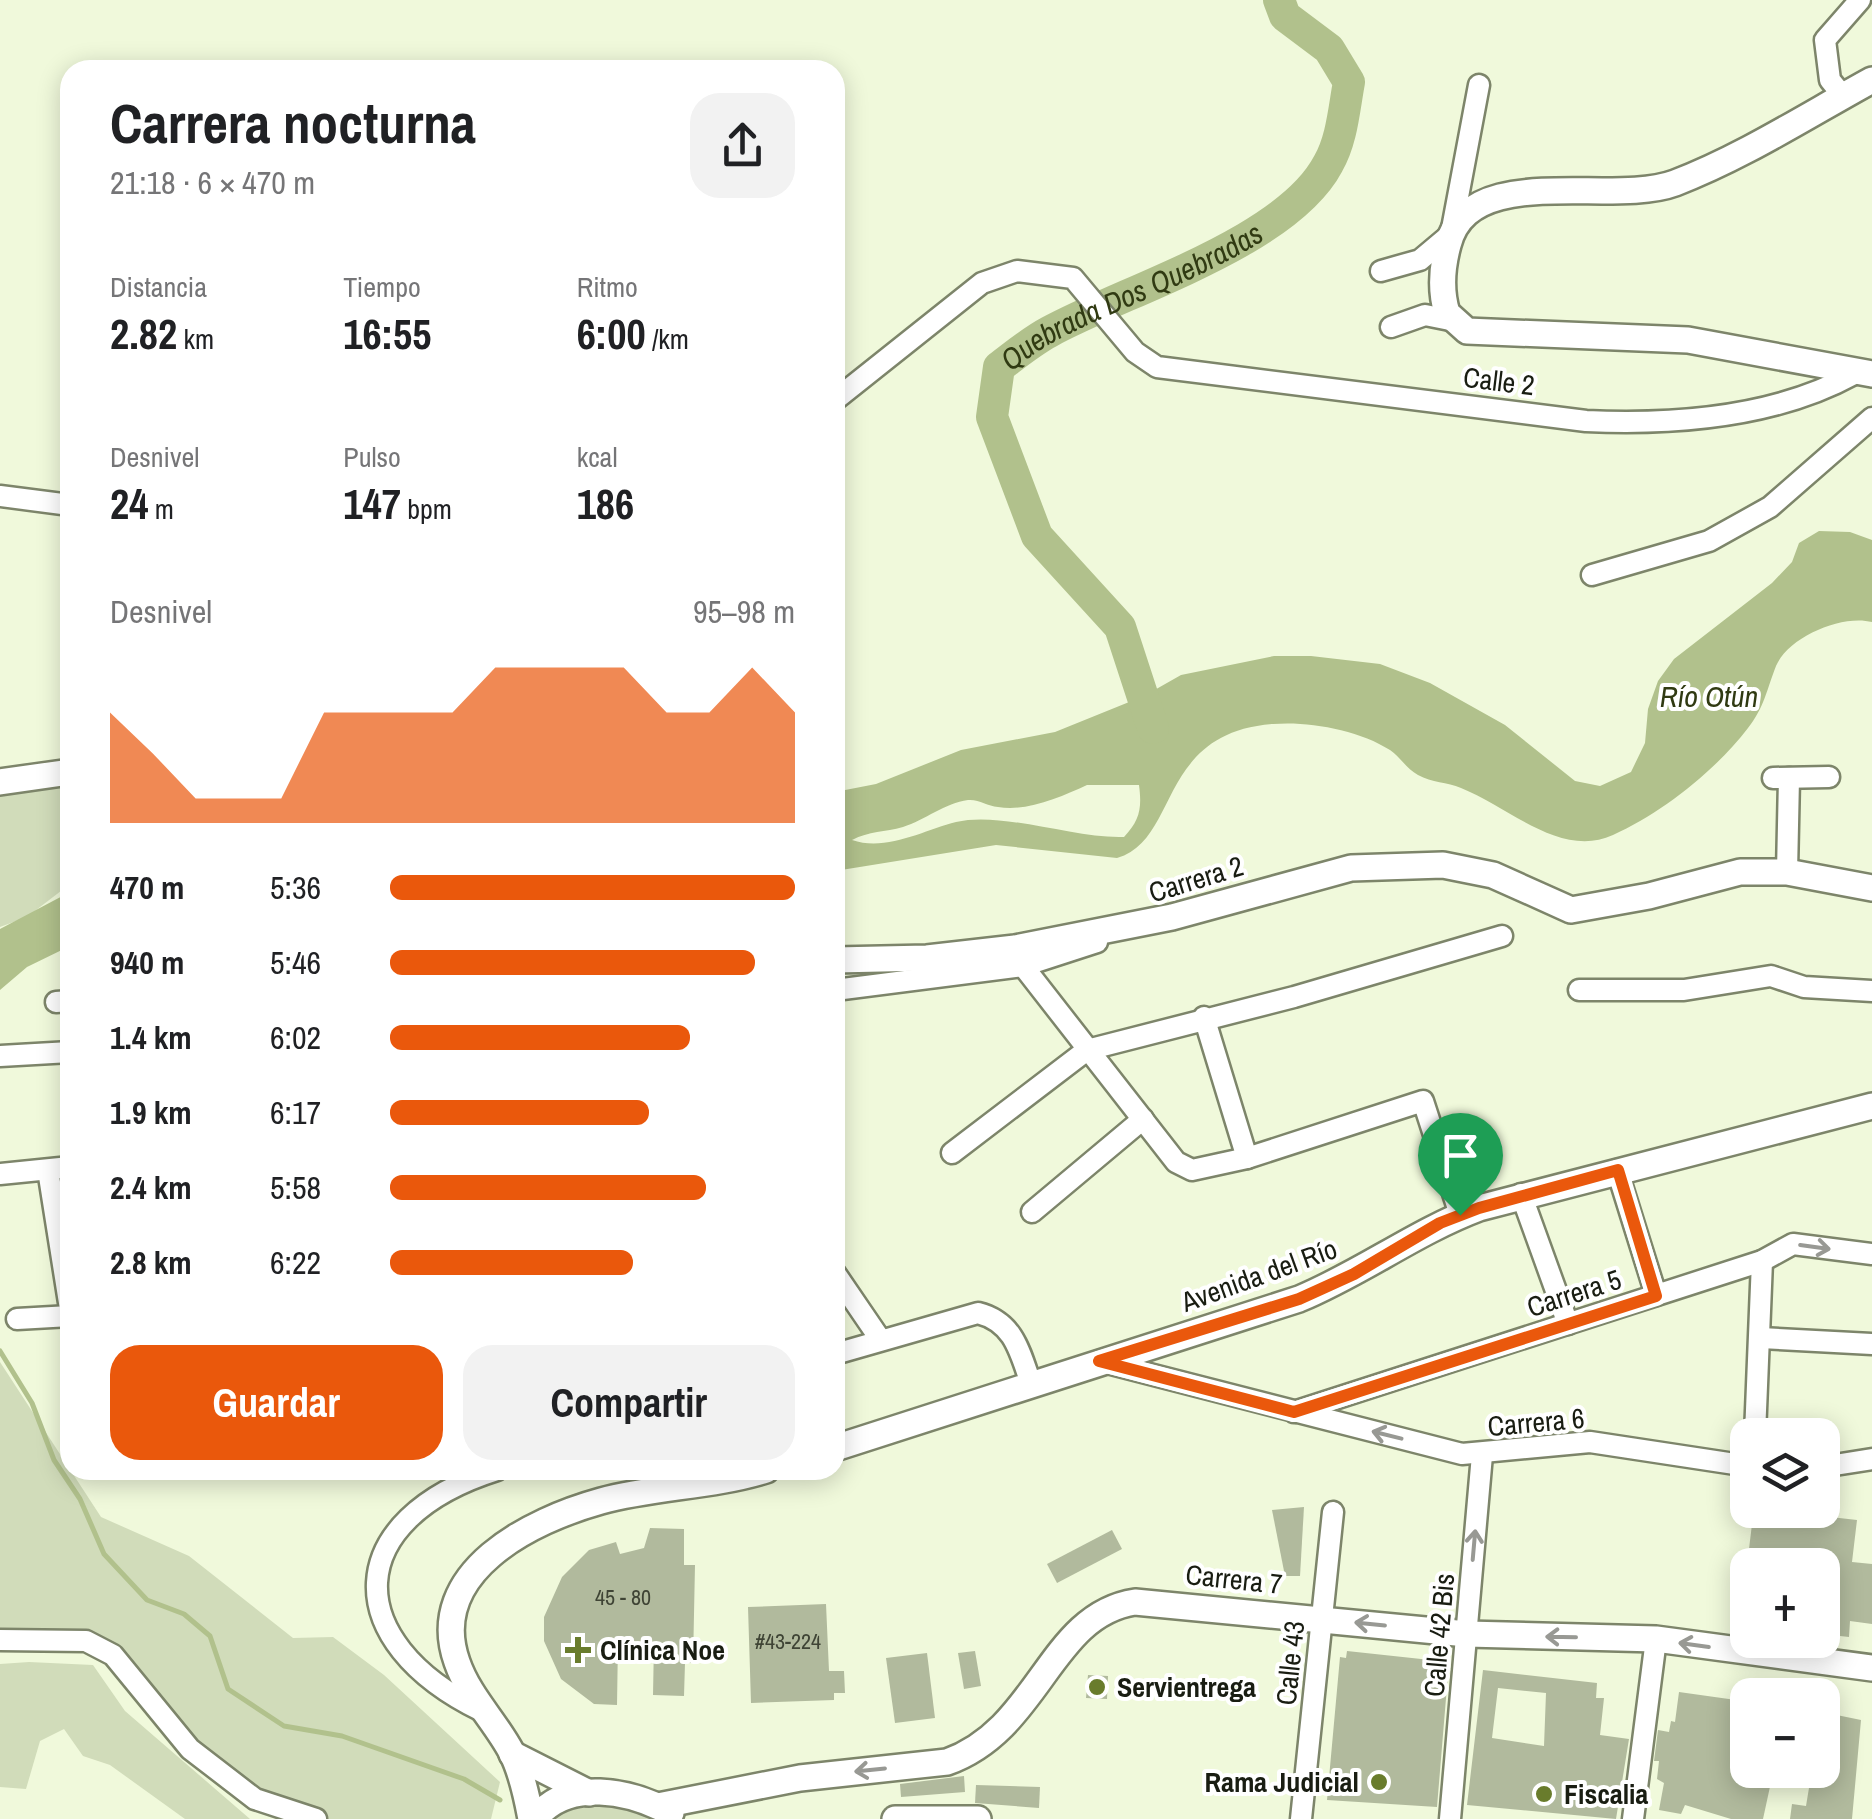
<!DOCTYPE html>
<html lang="es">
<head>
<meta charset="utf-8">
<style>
  :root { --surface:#fff; --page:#f2f2f2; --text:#202124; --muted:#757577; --accent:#ea580c }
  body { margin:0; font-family:"Archivo Narrow",sans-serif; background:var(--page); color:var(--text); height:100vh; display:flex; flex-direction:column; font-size:38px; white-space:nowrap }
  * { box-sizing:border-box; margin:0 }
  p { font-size:32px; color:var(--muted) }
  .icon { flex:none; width:55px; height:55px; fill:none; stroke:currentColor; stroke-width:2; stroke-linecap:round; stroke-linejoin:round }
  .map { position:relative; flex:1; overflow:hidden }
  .sheet { position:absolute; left:60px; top:60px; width:785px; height:1420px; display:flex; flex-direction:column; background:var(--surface); border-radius:30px; box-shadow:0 5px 25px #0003 }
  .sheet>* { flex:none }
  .controls { position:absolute; left:1730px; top:1418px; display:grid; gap:20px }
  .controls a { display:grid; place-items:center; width:110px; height:110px; border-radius:20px; background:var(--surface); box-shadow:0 5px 25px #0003; font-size:50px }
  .pin { position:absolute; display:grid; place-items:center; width:85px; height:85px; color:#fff; margin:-102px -42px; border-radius:50% 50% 50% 0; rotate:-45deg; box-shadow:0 0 10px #0007 }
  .pin .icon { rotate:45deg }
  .round { display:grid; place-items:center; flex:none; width:105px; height:105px; border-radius:30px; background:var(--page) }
  .headline { display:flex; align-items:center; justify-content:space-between; height:170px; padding:0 50px }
  h1 { font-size:55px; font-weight:800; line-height:75px }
  .metrics { display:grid; grid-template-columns:repeat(3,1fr); gap:15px; height:170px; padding:10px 50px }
  .metrics div { display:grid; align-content:center }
  .metrics b { font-size:42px; font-weight:800 }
  .metrics small { font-size:28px; font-weight:400 }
  .metrics p { font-size:28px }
  .chart { height:280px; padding:20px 50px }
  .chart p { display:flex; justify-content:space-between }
  .chart svg { width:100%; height:180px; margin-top:10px; fill:var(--accent); opacity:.7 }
  .button { display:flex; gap:20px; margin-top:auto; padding:20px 50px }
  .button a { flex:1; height:115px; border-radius:30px; background:var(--accent); color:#fff; font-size:40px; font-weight:800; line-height:115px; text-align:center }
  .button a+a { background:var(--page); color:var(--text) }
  ul { padding:0 50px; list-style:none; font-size:32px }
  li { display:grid; grid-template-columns:160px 120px 1fr; align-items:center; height:75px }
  li i { height:25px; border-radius:12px; background:var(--accent) }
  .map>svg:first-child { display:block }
  .green { fill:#d1dcba }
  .water { fill:#b1c18c; fill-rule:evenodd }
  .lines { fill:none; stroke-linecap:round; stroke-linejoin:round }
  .stream { stroke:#b1c18c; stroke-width:5 }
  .river { stroke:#b1c18c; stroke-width:32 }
  .building { fill:#b1ba9d; fill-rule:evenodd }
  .minor-casing { stroke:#7d856a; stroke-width:25 }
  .major-casing { stroke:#7d856a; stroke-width:30 }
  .minor { stroke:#fff; stroke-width:20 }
  .major { stroke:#fff; stroke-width:25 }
  .oneway { stroke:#989994 }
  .route-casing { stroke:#fff; stroke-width:20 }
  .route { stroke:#ea580c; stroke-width:12 }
  .poi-dot { fill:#697c2c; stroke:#fff; stroke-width:4 }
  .labels { text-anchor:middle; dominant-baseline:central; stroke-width:8; stroke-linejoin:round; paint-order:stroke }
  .number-label { font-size:22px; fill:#3f4435 }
  .street-label { font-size:28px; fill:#191d12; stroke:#fff }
  .poi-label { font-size:28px; font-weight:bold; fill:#191d12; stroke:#fff; text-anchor:start }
  .water-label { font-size:30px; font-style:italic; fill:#303a12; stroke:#fff }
</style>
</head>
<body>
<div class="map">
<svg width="1872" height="1819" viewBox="0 0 1872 1819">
  <rect width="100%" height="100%" fill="#f0f9db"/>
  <g class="green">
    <polygon points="70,772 70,884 27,917 0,927 0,782"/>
    <polygon points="0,1362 101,1517 189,1556 293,1638 333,1637 384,1675 500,1782 491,1819 324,1819 245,1791 113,1655 43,1637 0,1640"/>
    <polygon points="29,1662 93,1665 125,1711 250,1819 185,1819 110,1765 83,1756 64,1729 40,1741 26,1789 0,1787 0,1664"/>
    <polygon points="576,1793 679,1819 535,1819"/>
  </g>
  <g class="water">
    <path d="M1819 531 1850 532 1872 540V622C1842 614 1788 637 1776 666 1767 689 1764 708 1748 728 1715 771 1662 813 1613 835 1561 859 1509 807 1461 788 1447 782 1432 783 1418 775 1407 769 1400 757 1390 750 1359 730 1309 721 1273 724 1156 733 1180 840 1117 858L996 845 835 871V792L876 784 961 750 1055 732 1144 696 1181 675 1274 656H1311L1380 664 1430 683 1505 725 1575 781 1600 786 1631 772 1645 743 1648 709 1658 681 1674 659 1772 583 1792 562 1799 543ZM1087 785H1139C1142 808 1140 820 1124 837 1075 839 1002 811 956 822 924 830 886 852 852 840 869 831 885 832 903 827 925 820 945 803 968 800 979 799 987 806 998 807 1027 812 1061 797 1087 785Z"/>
    <polygon points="70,892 70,946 27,967 0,990 0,929"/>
  </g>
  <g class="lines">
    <polyline class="stream" points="0,1351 32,1403 54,1460 80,1499 104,1554 147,1600 184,1614 210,1636 228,1689 284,1726 342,1736 464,1779 500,1800"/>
    <path class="river" id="s1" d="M1153 728 1120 627 1037 536 992 417 999 367C1015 355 1032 341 1049 332 1125 290 1286 243 1328 164 1342 140 1344 109 1349 82L1329 49 1285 16 1279 0"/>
  </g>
  <g class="building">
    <polygon points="1304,1507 1300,1576 1285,1576 1272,1510"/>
    <polygon points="1795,1513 1857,1520 1852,1562 1872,1564 1872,1624 1850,1621 1849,1637 1822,1634 1822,1557 1749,1549 1752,1524 1793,1528"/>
    <polygon points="650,1528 684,1529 684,1565 695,1565 693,1663 685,1663 684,1696 653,1695 654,1642 618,1641 617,1705 594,1704 561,1679 544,1641 544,1617 562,1577 589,1550 616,1542 620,1554 644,1548"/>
    <polygon points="1112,1530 1122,1549 1057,1583 1047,1564"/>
    <polygon points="826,1604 829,1671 844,1671 845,1693 834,1693 834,1700 751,1703 748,1607"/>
    <polygon points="975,1651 981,1686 964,1689 958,1653"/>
    <polygon points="1347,1651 1449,1662 1437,1807 1327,1800 1340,1657 1346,1658"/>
    <polygon points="927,1653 935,1718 895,1723 886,1658"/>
    <path d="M1483 1670 1597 1683 1596 1698H1604L1600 1735 1629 1739 1616 1819 1467 1805ZM1498 1688 1546 1693 1544 1746 1492 1738Z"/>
    <polygon points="1088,1675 1108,1676 1107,1699 1086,1698"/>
    <polygon points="1679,1692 1743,1701 1737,1744 1748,1746 1748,1770 1765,1770 1764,1781 1771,1782 1763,1819 1731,1819 1685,1805 1681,1814 1659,1810 1664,1783 1657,1779 1659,1761 1654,1761 1658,1730 1669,1732 1671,1721 1675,1722"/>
    <polygon points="1822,1712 1861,1720 1852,1819 1790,1819 1792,1804 1806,1806 1812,1770 1822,1770"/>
    <polygon points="964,1776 965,1792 901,1797 900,1784"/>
    <polygon points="976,1785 1040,1787 1039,1808 975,1803"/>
  </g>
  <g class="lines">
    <defs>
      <g id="minor">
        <polyline points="1843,96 1830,80 1825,40 1860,0"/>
        <polyline points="1381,271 1420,260 1451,234 1479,85"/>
        <polyline points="1391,327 1425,315 1450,320"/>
        <path d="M835 400 982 283 1017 271 1073 278 1135 352 1157 367 1586 421C1675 425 1774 418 1854 374"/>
        <polyline points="0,496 70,505"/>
        <polyline points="1592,575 1709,541 1770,507 1872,418"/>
        <polyline points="1773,778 1829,777"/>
        <polyline points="1787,872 1789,778"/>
        <polyline points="1023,966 1176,1162 1192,1170 1247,1158 1423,1101 1460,1215"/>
        <polyline points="835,990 1023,966 1097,942"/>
        <polyline points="1579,990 1684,990 1771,976 1804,987 1872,991"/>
        <polyline points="56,1002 70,1001"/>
        <polyline points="1204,1017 1247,1158"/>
        <polyline points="0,1056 70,1052"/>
        <polyline points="952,1153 1087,1050 1294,997 1502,936"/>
        <polyline points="48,1170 70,1309"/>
        <polyline points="1617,1170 1656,1295"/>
        <polyline points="0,1174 70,1167"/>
        <polyline points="1521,1194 1568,1324"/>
        <polyline points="1032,1212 1143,1119"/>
        <polyline points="835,1273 880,1339"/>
        <polyline points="17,1319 70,1316"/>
        <polyline points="1761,1338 1872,1344"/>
        <path d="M835 1354 978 1313C1014 1322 1020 1352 1031 1384"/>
        <polyline points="1099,1361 1462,1454 1590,1442 1748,1466"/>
        <polyline points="1294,1412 1762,1261 1793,1244 1872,1254"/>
        <polyline points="1755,1435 1762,1261"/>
        <polyline points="1822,1467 1872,1459"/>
        <polyline points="0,1640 86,1641 113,1655 190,1749 255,1799 316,1819"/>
        <path d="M482 1711C338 1641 341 1519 497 1470"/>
        <polyline points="1301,1819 1333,1512"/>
        <polyline points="1450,1819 1482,1455"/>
        <polyline points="1633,1819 1656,1639"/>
      </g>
      <g id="major">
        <path d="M1872 80C1808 115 1743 157 1675 183 1611 207 1469 160 1448 245 1442 267 1440 290 1447 313L1467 331 1688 340 1872 374"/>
        <polyline points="0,782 70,772"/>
        <polyline points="835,960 927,958 1015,948 1172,917 1351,868 1443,865 1493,875 1571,910 1649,896 1740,872 1787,872 1872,888"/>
        <path d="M835 1448 1299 1299C1362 1273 1415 1232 1479 1208L1872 1106"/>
        <polyline points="512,1754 589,1793"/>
        <path d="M658 1806 800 1778 947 1762C1040 1729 1049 1615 1135 1602L1467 1634 1656 1639 1872 1668"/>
        <path d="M531 1819C527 1797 522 1773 512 1753 496 1722 469 1697 457 1662 425 1572 532 1520 601 1501 656 1486 711 1487 766 1470"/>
        <path d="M535 1819C567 1777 631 1791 671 1813"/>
        <polyline points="895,1819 978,1819"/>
      </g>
    </defs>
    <use href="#minor" class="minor-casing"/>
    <use href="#major" class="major-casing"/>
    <use href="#minor" class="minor"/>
    <use href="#major" class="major"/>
  </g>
  <defs><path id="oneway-shaft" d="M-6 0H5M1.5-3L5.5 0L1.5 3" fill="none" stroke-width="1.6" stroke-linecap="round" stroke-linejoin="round" transform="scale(2.5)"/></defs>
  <g class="oneway">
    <use href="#oneway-shaft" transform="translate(1815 1247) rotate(8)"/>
    <use href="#oneway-shaft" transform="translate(1387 1435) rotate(-166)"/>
    <use href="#oneway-shaft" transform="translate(1474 1545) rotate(-85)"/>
    <use href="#oneway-shaft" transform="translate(1370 1624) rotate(-174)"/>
    <use href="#oneway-shaft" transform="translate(1561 1637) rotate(-179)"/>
    <use href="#oneway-shaft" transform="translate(1694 1645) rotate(-172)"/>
    <use href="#oneway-shaft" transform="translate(870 1770) rotate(174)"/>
  </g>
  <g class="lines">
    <defs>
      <polygon id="route" points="1618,1170 1656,1296 1294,1412 1099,1361 1299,1299 1354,1274 1440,1223 1479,1208"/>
    </defs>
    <use href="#route" class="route-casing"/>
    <use href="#route" class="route"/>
  </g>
  <g class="poi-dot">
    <path d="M573 1635h10v10h10v10h-10v10h-10v-10h-10v-10h10z"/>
    <circle cx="1097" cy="1687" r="10"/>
    <circle cx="1379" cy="1782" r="10"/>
    <circle cx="1544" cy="1794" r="10"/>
  </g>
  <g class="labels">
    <g class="number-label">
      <text x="623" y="1597">45 - 80</text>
      <text x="788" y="1641">#43-224</text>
    </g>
    <g class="street-label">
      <text transform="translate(1499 381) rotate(7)">Calle 2</text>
      <text transform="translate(1196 879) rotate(-17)">Carrera 2</text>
      <text transform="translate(1259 1275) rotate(-20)">Avenida del Río</text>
      <text transform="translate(1574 1293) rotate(-18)">Carrera 5</text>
      <text transform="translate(1536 1422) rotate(-5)">Carrera 6</text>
      <text transform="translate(1234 1579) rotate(6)">Carrera 7</text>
      <text transform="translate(1439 1635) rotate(-85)">Calle 42 Bis</text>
      <text transform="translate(1290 1663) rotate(-84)">Calle 43</text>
    </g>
    <g class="poi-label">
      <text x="600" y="1650">Clínica Noe</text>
      <text x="1117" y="1687">Servientrega</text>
      <text x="1359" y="1782" text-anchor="end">Rama Judicial</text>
      <text x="1564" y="1794">Fiscalia</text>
    </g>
    <g class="water-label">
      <text stroke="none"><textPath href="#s1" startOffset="558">Quebrada Dos Quebradas</textPath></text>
      <text x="1709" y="696">Río Otún</text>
    </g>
  </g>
</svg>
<div class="controls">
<a><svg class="icon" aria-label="layers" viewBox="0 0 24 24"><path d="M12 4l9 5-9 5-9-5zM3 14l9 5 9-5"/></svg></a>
<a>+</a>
<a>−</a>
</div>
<div class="pin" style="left:1460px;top:1215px;background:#1e9e55"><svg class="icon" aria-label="arrive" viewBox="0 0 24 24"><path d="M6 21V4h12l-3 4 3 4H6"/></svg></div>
<section class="sheet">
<div class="headline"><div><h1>Carrera nocturna</h1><p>21:18 · 6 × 470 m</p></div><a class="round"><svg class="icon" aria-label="share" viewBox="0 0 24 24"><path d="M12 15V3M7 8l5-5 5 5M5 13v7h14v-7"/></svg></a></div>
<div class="metrics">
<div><p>Distancia</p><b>2.82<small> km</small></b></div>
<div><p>Tiempo</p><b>16:55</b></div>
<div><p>Ritmo</p><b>6:00<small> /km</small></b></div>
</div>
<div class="metrics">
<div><p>Desnivel</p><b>24<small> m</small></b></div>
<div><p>Pulso</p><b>147<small> bpm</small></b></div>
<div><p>kcal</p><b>186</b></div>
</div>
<div class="chart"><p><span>Desnivel</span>95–98 m</p>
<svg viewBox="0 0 160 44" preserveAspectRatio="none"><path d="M0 44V17L10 27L20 38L30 38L40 38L50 17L60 17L70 17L80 17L90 6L100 6L110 6L120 6L130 17L140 17L150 6L160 17V44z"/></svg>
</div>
<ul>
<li><b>470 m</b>5:36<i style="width:100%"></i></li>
<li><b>940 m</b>5:46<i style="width:90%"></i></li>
<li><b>1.4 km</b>6:02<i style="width:74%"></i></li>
<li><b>1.9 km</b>6:17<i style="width:64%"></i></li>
<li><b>2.4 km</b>5:58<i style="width:78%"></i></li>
<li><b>2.8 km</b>6:22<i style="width:60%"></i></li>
</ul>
<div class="button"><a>Guardar</a><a>Compartir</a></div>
</section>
</div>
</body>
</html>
